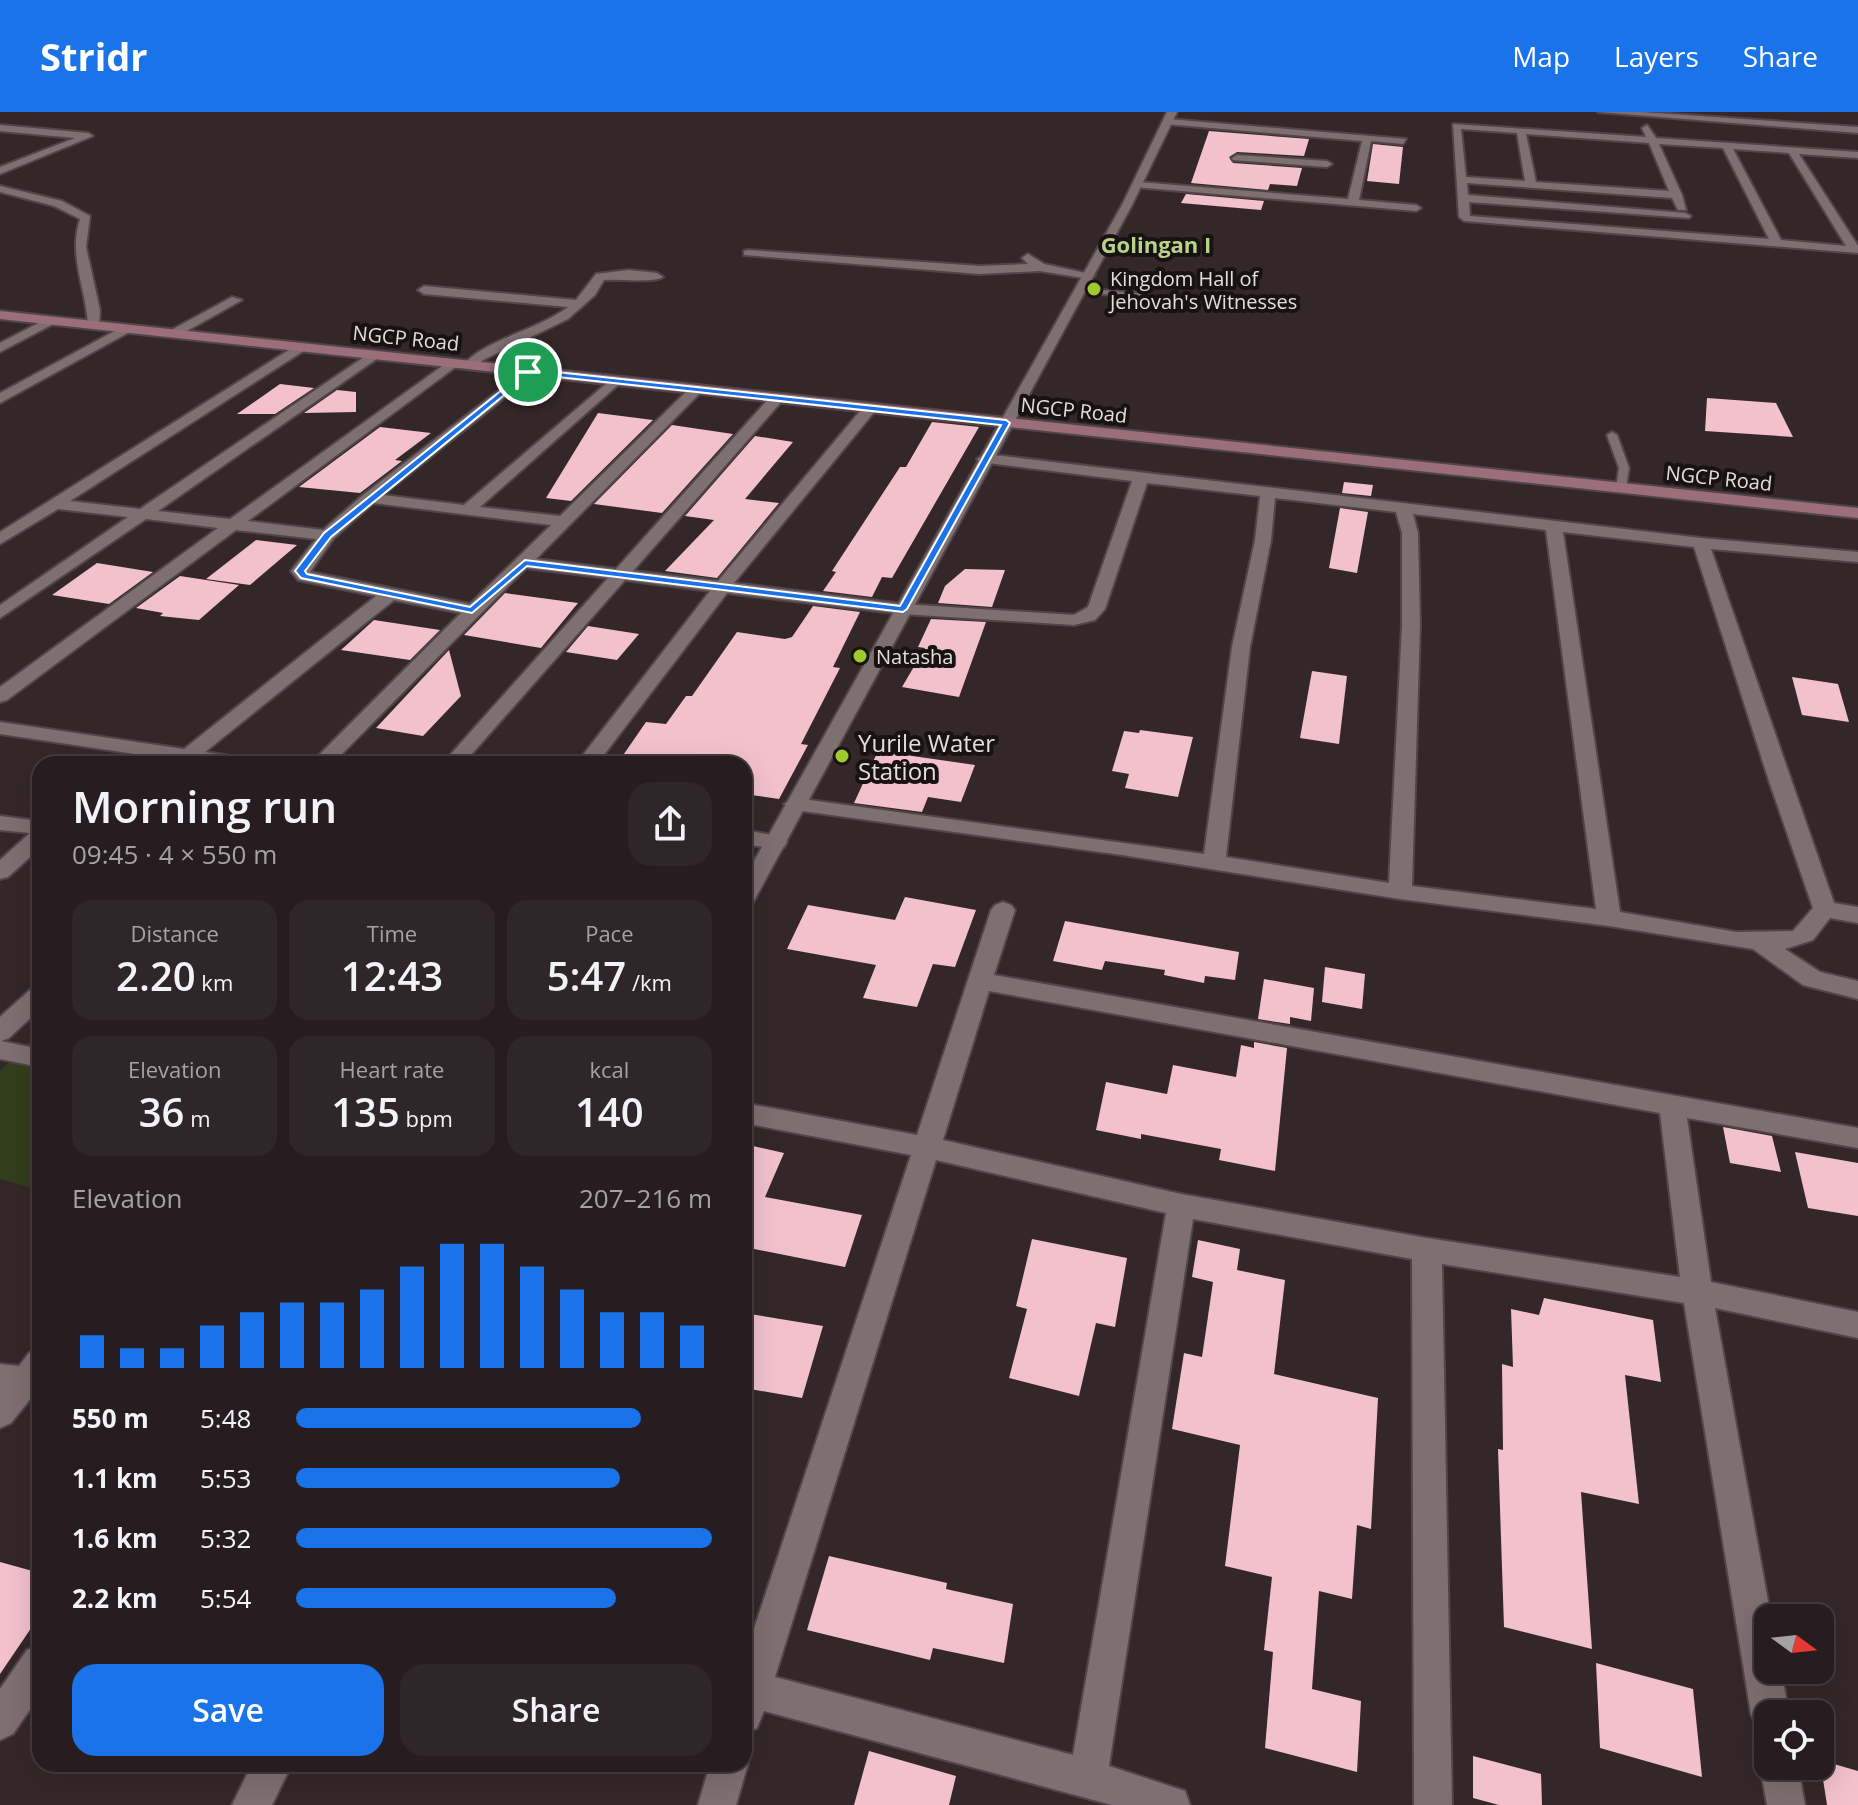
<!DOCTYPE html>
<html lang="en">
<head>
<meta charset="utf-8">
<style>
  :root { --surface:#271d20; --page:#2f2629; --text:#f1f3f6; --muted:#a4a2a5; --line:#433b3e; --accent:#1a73e8 }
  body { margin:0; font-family:"Open Sans",sans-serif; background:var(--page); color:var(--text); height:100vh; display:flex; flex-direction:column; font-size:30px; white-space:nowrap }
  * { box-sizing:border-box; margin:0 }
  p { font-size:26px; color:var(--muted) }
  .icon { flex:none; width:44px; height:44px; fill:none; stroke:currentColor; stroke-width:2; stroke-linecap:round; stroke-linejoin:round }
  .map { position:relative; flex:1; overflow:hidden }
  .drawer { position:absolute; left:32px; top:644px; width:720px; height:1016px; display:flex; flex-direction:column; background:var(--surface); border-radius:24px; box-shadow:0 8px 32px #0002,0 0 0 2px var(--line) }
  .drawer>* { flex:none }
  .needle { width:52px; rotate:105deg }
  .buttons { position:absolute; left:1754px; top:1492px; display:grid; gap:16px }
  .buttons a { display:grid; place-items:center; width:80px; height:80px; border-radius:16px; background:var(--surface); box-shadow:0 8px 32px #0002,0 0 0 2px var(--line); font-size:40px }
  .pin { position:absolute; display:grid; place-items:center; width:68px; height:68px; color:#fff; margin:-34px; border:4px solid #fff; border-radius:50%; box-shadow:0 2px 8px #0007 }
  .round { display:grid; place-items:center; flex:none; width:84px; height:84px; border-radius:24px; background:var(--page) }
  .head { display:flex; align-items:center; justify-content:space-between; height:136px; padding:0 40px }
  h1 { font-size:44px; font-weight:600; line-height:60px }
  .metrics { display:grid; grid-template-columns:repeat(3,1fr); gap:12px; height:136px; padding:8px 40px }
  .metrics div { display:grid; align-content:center; border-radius:20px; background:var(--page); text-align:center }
  .metrics b { font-size:40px; font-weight:600 }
  .metrics small { font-size:22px; font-weight:400 }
  .metrics p { font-size:22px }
  .chart { height:224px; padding:16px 40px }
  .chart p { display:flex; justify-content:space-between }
  .chart svg { width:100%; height:144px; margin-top:8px; stroke:var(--accent); stroke-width:6 }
  .primary-button { display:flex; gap:16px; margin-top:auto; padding:16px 40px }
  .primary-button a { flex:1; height:92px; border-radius:24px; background:var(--accent); color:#fff; font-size:32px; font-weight:600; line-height:92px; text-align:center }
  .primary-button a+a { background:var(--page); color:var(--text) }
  ul { padding:0 40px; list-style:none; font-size:26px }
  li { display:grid; grid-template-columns:128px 96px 1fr; align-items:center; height:60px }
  li i { height:20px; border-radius:10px; background:var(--accent) }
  header { display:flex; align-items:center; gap:48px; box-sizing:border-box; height:112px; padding:0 40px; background:var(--accent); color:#fff }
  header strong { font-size:38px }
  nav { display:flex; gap:44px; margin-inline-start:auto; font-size:28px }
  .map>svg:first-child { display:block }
  .green { fill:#333e1d }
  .building { fill:#f2c1cc }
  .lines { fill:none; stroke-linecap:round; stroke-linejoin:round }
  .service-casing { stroke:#504548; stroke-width:4 }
  .minor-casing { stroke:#504548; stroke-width:4 }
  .tertiary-casing { stroke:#504548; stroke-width:4 }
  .secondary-casing { stroke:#504548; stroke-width:4 }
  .service { fill:#7e6f72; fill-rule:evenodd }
  .minor { fill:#7e6f72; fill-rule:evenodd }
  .tertiary { fill:#7e6f72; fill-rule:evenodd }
  .secondary { fill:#9c6d7a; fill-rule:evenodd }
  .route { fill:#1a73e8; stroke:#fff; stroke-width:2; fill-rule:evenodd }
  .poi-dot { fill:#9fca2e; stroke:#181213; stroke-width:3 }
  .labels { text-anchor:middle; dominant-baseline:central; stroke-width:8; stroke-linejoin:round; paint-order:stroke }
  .far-poi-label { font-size:20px; fill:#e5dcdd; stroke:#181213; text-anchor:start }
  .far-street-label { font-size:20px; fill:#e5dcdd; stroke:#181213 }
  .far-neighbourhood-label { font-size:22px; font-weight:bold; fill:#b8d289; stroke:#181213 }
  .poi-label { font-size:24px; fill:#e5dcdd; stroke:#181213; text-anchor:start }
</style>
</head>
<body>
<header>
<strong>Stridr</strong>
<nav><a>Map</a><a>Layers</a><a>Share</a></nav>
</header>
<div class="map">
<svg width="1858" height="1693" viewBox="0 0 1858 1693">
  <rect width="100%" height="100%" fill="#34272a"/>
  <polygon class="green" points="34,926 40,927 40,1078 0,1067 0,959"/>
  <g class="building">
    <polygon points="1209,19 1309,27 1304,44 1237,40 1229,45 1233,51 1302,56 1297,74 1270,72 1268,78 1191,71"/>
    <polygon points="1373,32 1403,35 1399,72 1367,69"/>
    <polygon points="1186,82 1264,89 1261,98 1181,91"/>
    <polygon points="280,272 314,276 275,302 237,302"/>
    <polygon points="337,278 356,280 356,300 304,301"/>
    <polygon points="1707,286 1776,291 1793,325 1705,319"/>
    <polygon points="598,301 653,308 571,389 546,386"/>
    <polygon points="932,310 979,315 892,466 882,465 872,485 823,479 836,460 832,459 900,355 906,355"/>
    <polygon points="672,313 733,322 662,401 594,392"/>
    <polygon points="380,315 431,321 395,348 402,349 398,352 360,381 299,375"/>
    <polygon points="755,324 793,330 745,387 779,391 717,466 665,459 714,408 685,404"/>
    <polygon points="1344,370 1373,373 1371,384 1342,381"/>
    <polygon points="1340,396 1368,400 1357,461 1329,456"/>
    <polygon points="256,428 297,433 250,473 206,467"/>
    <polygon points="97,451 153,460 109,492 52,483"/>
    <polygon points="965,457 1005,458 992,495 938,491 945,474"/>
    <polygon points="180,464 239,473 199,508 160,504 163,501 136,496"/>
    <polygon points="505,481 578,491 541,536 464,523"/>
    <polygon points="813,494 860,500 833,555 840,556 801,632 808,633 779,687 744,682 744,652 617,652 646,610 666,612 686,584 692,584 737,520 785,527 792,525"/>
    <polygon points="931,507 986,510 959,585 902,575 925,536 918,535"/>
    <polygon points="374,508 440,518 410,548 341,538"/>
    <polygon points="588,514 639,522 617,548 566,540"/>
    <polygon points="449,538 461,584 423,624 376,616"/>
    <polygon points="1312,559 1347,564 1339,632 1300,626"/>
    <polygon points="1792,565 1838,572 1849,610 1802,603"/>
    <polygon points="1140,618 1193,625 1178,685 1125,676 1129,662 1112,659 1124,619 1139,621"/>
    <polygon points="878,639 975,653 961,690 928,685 922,700 854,691"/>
    <polygon points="905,785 976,798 955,855 933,852 917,895 863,886 876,853 787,837 808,793 895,808"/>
    <polygon points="1065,809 1239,840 1235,868 1205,864 1204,871 1164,863 1165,858 1105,849 1102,858 1053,849"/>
    <polygon points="1325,855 1365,862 1362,897 1322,890"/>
    <polygon points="1264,867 1314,876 1311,909 1290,905 1290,912 1258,907"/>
    <polygon points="1254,930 1287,936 1275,1059 1219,1048 1221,1037 1141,1022 1141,1027 1096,1018 1106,970 1167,982 1173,953 1236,965 1241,933 1254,936"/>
    <polygon points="1723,1015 1772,1024 1781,1060 1730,1051"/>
    <polygon points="744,1032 784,1041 765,1085 862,1103 845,1155 744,1135"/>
    <polygon points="1795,1040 1858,1051 1858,1104 1808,1096"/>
    <polygon points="1032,1127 1127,1146 1115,1215 1096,1211 1079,1284 1009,1266 1027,1197 1016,1194"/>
    <polygon points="1198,1128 1240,1137 1237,1158 1285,1168 1274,1262 1378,1286 1371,1417 1357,1413 1352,1487 1319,1479 1312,1577 1361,1589 1357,1660 1265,1636 1273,1540 1264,1538 1272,1465 1225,1454 1240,1333 1172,1317 1184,1241 1202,1245 1213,1170 1192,1165"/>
    <polygon points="1544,1186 1653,1208 1661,1270 1625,1263 1639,1392 1581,1380 1592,1537 1504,1515 1498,1337 1503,1338 1502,1252 1513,1255 1511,1197 1539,1203"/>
    <polygon points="744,1201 823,1214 802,1286 744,1276"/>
    <polygon points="829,1444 947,1471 946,1477 1013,1492 1004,1551 933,1536 930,1548 807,1518"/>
    <polygon points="0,1450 40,1461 40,1503 0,1562"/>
    <polygon points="1596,1551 1693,1577 1702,1665 1600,1636"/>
    <polygon points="869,1639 956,1664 949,1693 854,1693"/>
    <polygon points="1473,1644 1541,1662 1542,1693 1499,1693 1473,1686"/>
    <polygon points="1820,1648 1858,1659 1858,1693 1827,1693"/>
  </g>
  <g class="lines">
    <defs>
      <g id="service">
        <polygon points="1080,176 1148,182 1152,184 1148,186 1077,180"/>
        <polygon points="1612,320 1617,323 1629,356 1626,376 1621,379 1616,376 1619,356 1607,323"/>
      </g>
      <g id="minor">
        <polygon points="1598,0 1642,0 1858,15 1858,21"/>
        <polygon points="1168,7 1406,27 1403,32 1371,29 1359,88 1416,93 1421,96 1416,99 1134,75 1133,73 1138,70 1348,87 1362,29 1165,12"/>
        <path d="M1453 12 1646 25 1642 16 1647 13 1656 26 1858 40V46L1799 42 1858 134V141L1464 109 1459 105ZM1461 17 1517 21 1525 69 1466 65ZM1526 22 1649 31 1669 79 1536 70ZM1659 32 1723 36 1769 127 1470 104 1469 90 1689 106 1691 104 1685 101 1468 83 1467 71 1672 86 1678 98H1686L1682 83ZM1733 37 1789 41 1846 134 1781 128Z"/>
        <polygon points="0,13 88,21 93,24 0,62 0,55 75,26 0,19"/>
        <polygon points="1237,43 1327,49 1332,52 1327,55 1233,48 1232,46"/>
        <path d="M0 74 62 89 90 104 86 135 100 198 99 216 88 213C86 176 68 144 80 107L54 94 0 80Z"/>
        <polygon points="748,138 980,154 1028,152 1022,146 1028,142 1044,152 1095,163 1089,167 1040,159 980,162 744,143 744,139"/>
        <path d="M629 158 657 161 663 165C654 171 618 167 604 168L595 183 568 207 485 247 470 257 463 253C484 228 538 218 568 195L424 182 418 178 424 174 576 188 596 162Z"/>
        <polygon points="232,185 242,188 178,224 166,221"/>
        <polygon points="48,206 59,209 0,240 0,231"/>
        <polygon points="124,214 135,217 0,291 0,281"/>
        <path d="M300 231 305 232V238L70 389 140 397 373 239 378 240V246L158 399 230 407 452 247 459 251 457 254 248 409 323 418 363 383 528 256 533 257V263L383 383 464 393 614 265 621 269 619 272 480 395 560 404 691 275 703 278 536 447 616 457 772 283 777 282 784 286 782 289 633 459 718 469 865 293H875V299L734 471 903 492 1074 503 1088 495 1132 369 980 350 977 347 985 342 1701 426 1858 440V450L1711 437 1834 791 1858 795V811L1830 806 1813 828 1785 837 1820 860 1858 869V887L1803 873 1753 837 1609 814 1400 787 1122 743 795 698 784 692 795 686 1204 742 1232 535 1255 428 1260 384 1147 371 1105 497 1095 508 1074 513 903 502 727 481 597 652H576L710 479 625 468 463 652H442L608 466 526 456 332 652H310L461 501 394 488 205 640 244 646 254 652H202L0 622V610L184 637 376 484 298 468 291 459 316 427 236 418 7 588 0 590V575L218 416 146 407 0 506V493L128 405 58 397 0 432V420ZM1275 386 1396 400 1402 421V513L1389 771 1226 745 1250 535 1271 428ZM373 391 551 413 470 492 310 460 333 427ZM1413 402 1546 418 1596 797 1412 774 1420 513 1418 421ZM1563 420 1694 435 1769 669 1813 796 1793 819 1736 820 1620 800Z"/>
        <polygon points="0,704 40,709 40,736 8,765 0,767 0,748 30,721 0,718"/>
        <polygon points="744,718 784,725 787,730 784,735 776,737 744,732"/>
        <path d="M1003 790 1011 793 1015 798 994 863 1858 1016V1036L1687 1006 1711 1170 1858 1200V1226L1715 1196 1771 1506H1768V1558H1781L1789 1602H1768V1620L1757 1615 1751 1602 1684 1191 1442 1152 1452 1693H1414L1412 1147 1193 1107 1109 1654 1185 1679 1190 1693H1112L764 1599 757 1616 744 1622V1547L911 1043 744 1011V991L917 1023 991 798 995 793ZM989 879 1660 1001 1680 1165 1427 1126 1181 1082 943 1028ZM936 1048 1166 1101 1073 1643 775 1565Z"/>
        <polygon points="40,874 40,897 9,926 1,929 40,937 40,955 0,947 0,905 31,877"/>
        <polygon points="40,1237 40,1275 11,1311 0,1316 0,1252 19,1254 29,1241"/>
        <polygon points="40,1533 40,1583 13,1622 0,1628 0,1577 27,1538"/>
        <polygon points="1768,1639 1768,1654 1798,1654 1805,1693 1767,1693 1760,1654"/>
        <polygon points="744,1642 748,1652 736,1693 698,1693 710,1652 744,1652"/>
      </g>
      <g id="tertiary">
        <polygon points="1167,0 1177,0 1132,93 755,787 752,792 744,794 744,767 1122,93"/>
        <polygon points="252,1652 292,1652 272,1693 232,1693"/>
      </g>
      <polygon id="secondary" points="0,199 1858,396 1858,406 0,207"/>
    </defs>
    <use href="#service" class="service-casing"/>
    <use href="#minor" class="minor-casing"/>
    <use href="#tertiary" class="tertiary-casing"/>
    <use href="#secondary" class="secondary-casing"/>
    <use href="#service" class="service"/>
    <use href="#minor" class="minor"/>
    <use href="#tertiary" class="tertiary"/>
    <use href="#secondary" class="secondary"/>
  </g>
  <path class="route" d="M528 257 1006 308 1010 311 907 497 903 500 527 454 472 501 301 466 295 459 324 421ZM530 262 1001 313 900 494 525 448 470 495 307 462 305 459 331 425Z"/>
  <g class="poi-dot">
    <circle cx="1094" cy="177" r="8"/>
    <circle cx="860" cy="544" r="8"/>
    <circle cx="842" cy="644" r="8"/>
  </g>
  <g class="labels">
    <g class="far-poi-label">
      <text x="1110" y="166">Kingdom Hall of<tspan x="1110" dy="23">Jehovah's Witnesses</tspan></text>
      <text x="876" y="544">Natasha</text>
    </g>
    <g class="far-street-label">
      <text transform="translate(406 226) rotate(6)">NGCP Road</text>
      <text transform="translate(1074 298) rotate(6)">NGCP Road</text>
      <text transform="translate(1719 366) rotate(6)">NGCP Road</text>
    </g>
    <g class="far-neighbourhood-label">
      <text x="1156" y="132">Golingan I</text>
    </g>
    <g class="poi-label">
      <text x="858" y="630">Yurile Water<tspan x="858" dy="28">Station</tspan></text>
    </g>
  </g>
</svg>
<div class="buttons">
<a><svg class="needle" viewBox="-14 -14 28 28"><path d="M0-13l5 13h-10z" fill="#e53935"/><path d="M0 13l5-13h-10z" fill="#a4a2a5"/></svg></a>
<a><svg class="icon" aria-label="locate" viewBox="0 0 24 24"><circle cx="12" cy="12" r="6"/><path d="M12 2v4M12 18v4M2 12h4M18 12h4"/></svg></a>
</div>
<div class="pin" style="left:528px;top:260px;background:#1e9e55"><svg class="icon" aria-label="arrive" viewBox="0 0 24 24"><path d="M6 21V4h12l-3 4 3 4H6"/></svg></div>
<section class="drawer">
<div class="head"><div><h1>Morning run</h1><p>09:45 · 4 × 550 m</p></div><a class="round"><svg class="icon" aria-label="share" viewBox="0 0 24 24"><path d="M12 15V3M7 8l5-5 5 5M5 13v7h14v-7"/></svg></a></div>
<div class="metrics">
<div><p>Distance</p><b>2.20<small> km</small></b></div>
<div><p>Time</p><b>12:43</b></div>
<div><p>Pace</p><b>5:47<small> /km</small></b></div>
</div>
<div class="metrics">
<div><p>Elevation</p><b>36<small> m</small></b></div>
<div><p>Heart rate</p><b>135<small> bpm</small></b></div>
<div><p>kcal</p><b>140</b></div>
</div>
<div class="chart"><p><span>Elevation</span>207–216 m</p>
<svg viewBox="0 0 160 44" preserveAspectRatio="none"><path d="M5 44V34M15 44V38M25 44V38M35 44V31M45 44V27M55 44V24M65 44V24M75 44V20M85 44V13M95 44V6M105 44V6M115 44V13M125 44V20M135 44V27M145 44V27M155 44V31"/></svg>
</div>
<ul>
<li><b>550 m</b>5:48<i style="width:83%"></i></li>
<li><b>1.1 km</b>5:53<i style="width:78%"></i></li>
<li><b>1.6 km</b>5:32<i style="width:100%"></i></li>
<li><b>2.2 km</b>5:54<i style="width:77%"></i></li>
</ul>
<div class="primary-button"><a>Save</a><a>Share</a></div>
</section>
</div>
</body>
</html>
